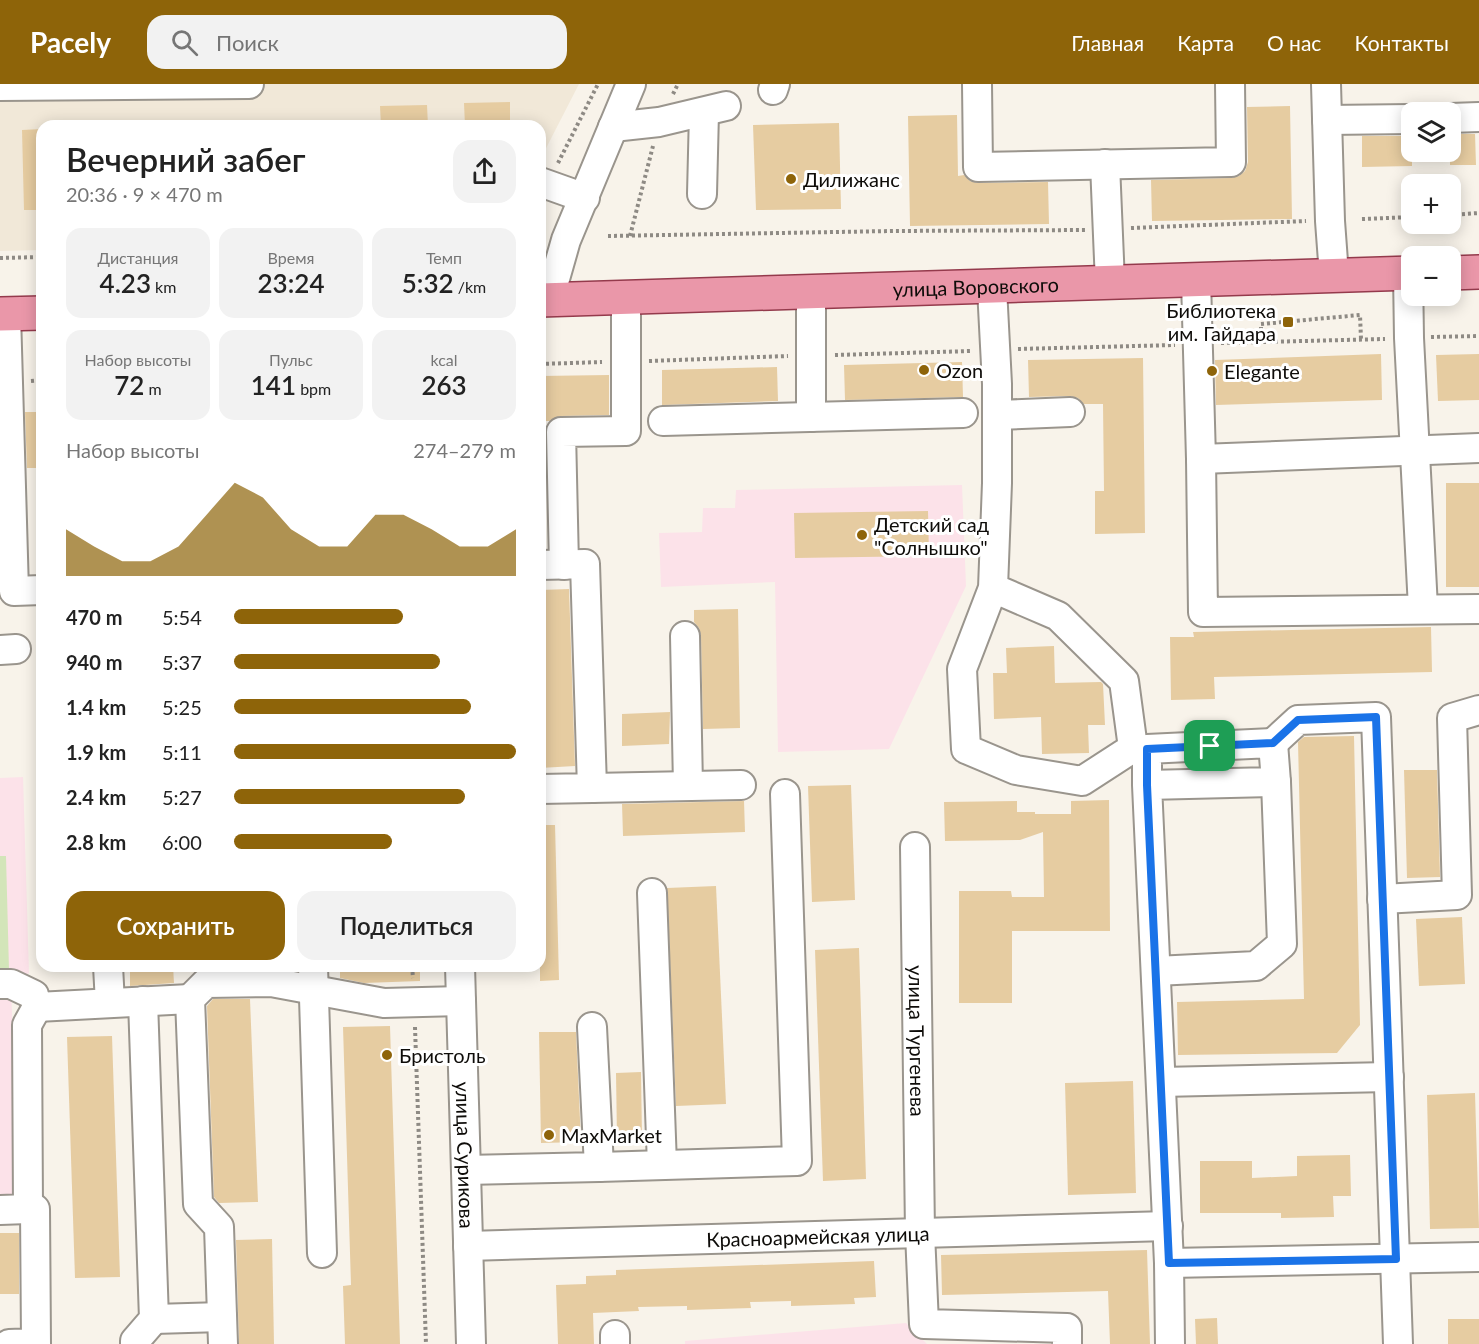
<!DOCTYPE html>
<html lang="ru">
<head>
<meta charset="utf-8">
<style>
  :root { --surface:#fff; --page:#f2f2f2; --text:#222; --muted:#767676; --accent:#8e6409 }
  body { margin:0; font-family:Lato,sans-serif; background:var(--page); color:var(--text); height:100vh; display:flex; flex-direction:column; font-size:22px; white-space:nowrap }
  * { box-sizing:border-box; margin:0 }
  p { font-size:20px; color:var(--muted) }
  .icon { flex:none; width:33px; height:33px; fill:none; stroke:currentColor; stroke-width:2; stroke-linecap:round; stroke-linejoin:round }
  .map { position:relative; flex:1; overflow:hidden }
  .panel { position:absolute; left:36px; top:36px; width:510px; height:852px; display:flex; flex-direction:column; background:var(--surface); border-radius:18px; box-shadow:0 3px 15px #0003 }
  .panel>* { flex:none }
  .tools { position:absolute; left:1401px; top:18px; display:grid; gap:12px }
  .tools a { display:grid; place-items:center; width:60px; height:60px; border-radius:12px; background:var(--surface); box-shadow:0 3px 15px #0003; font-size:30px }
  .pin { position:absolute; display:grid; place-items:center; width:51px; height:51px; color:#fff; margin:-26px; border-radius:12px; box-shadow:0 3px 9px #0006 }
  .round { display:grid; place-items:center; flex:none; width:63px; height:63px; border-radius:18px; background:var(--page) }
  .head { display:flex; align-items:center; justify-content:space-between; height:102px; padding:0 30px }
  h1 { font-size:33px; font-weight:600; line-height:45px }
  .figures { display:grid; grid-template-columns:repeat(3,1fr); gap:9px; height:102px; padding:6px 30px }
  .figures div { display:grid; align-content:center; border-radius:15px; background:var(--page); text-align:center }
  .figures b { font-size:26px; font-weight:600 }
  .figures small { font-size:16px; font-weight:400 }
  .figures p { font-size:16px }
  .chart { height:168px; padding:12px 30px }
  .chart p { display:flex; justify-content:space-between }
  .chart svg { width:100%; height:108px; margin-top:6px; fill:var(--accent); opacity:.7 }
  .button { display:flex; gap:12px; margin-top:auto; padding:12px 30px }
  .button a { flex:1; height:69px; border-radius:18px; background:var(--accent); color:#fff; font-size:24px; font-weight:600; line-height:69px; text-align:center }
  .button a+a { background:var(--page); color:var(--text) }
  ul { padding:0 30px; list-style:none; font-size:20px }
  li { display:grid; grid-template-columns:96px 72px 1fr; align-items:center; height:45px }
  li i { height:15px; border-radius:8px; background:var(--accent) }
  header { display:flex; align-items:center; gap:36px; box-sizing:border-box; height:84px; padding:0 30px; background:var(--accent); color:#fff }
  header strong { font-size:28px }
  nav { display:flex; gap:33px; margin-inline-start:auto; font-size:21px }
  .search { width:420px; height:54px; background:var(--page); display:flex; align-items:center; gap:15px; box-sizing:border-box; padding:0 21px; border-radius:18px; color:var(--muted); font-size:22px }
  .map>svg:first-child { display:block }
  .built { fill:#f1e8d8 }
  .education { fill:#fce2e9 }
  .green { fill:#d3e5b9 }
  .building { fill:#e6cca1 }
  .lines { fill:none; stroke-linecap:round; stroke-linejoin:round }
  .minor-casing { stroke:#9a958d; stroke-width:32 }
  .major-casing { stroke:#943a4c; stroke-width:36 }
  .path { stroke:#8e8a84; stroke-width:4; stroke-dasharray:3 3; stroke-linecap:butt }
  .minor { stroke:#fff; stroke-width:28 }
  .major { stroke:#ea97a9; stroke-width:33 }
  .route-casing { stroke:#fff; stroke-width:12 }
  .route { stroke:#1a73e8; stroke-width:8 }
  .poi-dot { fill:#8e6409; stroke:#fff; stroke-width:2 }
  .labels { text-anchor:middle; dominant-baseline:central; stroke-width:6; stroke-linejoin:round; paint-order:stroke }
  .poi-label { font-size:20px; fill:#0e0c09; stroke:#fff; text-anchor:start }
  .street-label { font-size:20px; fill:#0e0c09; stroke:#fff }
</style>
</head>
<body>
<header>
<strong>Pacely</strong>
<div class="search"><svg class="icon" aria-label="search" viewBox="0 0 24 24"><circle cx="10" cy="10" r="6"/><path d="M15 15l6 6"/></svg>Поиск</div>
<nav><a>Главная</a><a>Карта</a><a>О нас</a><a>Контакты</a></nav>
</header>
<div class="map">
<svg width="1479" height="1260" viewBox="0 0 1479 1260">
  <rect width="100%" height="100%" fill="#f8f3ea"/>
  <polygon class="built" points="0,0 579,0 540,76 540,42 42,42 42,166 0,167"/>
  <g class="education">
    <polygon points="962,401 966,502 889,665 778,668 775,498 661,503 659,449 702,448 703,424 735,424 736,406"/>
    <polygon points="23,693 29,889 11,900 18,1110 0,1111 0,694"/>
    <polygon points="906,1239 927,1260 685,1260 685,1257"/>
  </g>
  <polygon class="green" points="0,772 6,772 9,886 0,886"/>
  <g class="building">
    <polygon points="510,18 510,42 465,42 464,19"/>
    <polygon points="427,21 428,42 381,42 380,22"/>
    <polygon points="1290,22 1292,135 1152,137 1151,96 1231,94 1239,92 1245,87 1248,78 1247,23"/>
    <polygon points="957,31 958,92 964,91 970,97 978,99 1048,98 1049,140 910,142 908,32"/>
    <polygon points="839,39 841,125 756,126 753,41"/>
    <polygon points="42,45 42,126 24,126 22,46"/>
    <polygon points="1450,50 1475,50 1476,81 1450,81"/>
    <polygon points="1362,52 1412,52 1412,82 1362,83"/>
    <polygon points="1381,270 1382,316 1216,321 1215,276"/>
    <polygon points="1479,270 1479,316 1438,317 1436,271"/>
    <polygon points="1143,274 1145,449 1095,450 1095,407 1104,407 1103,320 1084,320 1078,314 1070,312 1029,313 1028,276"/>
    <polygon points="962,278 963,313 845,316 844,281"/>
    <polygon points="777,283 778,317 662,321 662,286"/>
    <polygon points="609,291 609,331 561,332 550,337 540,337 540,292"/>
    <polygon points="25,328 42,328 42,384 27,384"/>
    <rect x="1446" y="399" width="33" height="104"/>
    <polygon points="928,427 929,472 795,474 794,429"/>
    <polygon points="569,505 575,682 540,684 540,506"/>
    <polygon points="738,525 740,644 703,645 701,552 699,544 694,538 694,526"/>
    <polygon points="1431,543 1432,588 1214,593 1215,615 1171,616 1170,553 1194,553 1193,548"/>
    <polygon points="1054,562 1055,599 1101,598 1103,600 1105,641 1088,641 1089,669 1042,670 1041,633 994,635 993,589 1007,589 1006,564"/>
    <polygon points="670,628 669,660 622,662 622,630"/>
    <polygon points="1354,652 1360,941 1337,969 1178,971 1177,918 1304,915 1298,658 1304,653"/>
    <polygon points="1404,686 1437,686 1440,793 1407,794"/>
    <polygon points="851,701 855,816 812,818 808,702"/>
    <polygon points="1109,716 1110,847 1012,847 1012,919 959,919 959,807 1011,807 1012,813 1044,813 1043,748 1020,756 945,757 944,718 1017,717 1017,728 1035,728 1035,730 1071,730 1071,717"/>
    <polygon points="744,717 745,748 623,752 622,720"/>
    <polygon points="540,741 555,741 559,896 540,897"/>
    <polygon points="716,802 726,1020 676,1022 667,804"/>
    <polygon points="1462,833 1465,900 1419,902 1416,835"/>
    <polygon points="859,864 866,1095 823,1097 815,866"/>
    <polygon points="130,882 173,882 174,899 130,902"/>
    <polygon points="340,882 420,882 420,897 364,899 340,894"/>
    <polygon points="213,915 250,915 258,1118 219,1119 214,1113 207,922"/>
    <polygon points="390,942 400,1260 345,1260 343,1202 351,1201 343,943"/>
    <polygon points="539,948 576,948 581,1058 541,1059"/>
    <polygon points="112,952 120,1193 75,1194 67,953"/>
    <polygon points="641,988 642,1055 617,1055 616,989"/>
    <polygon points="1133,997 1136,1109 1068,1111 1065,999"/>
    <polygon points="1475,1009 1479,1144 1430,1145 1427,1011"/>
    <polygon points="1350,1071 1351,1112 1333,1112 1334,1133 1281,1134 1281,1129 1200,1129 1200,1077 1252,1077 1252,1094 1297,1092 1297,1072"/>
    <rect x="0" y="1149" width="19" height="61"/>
    <polygon points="272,1155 274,1260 239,1260 236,1156"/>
    <polygon points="1147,1166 1150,1260 1110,1260 1108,1207 942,1211 941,1171"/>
    <polygon points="874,1177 876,1213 854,1214 855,1220 791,1222 791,1217 750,1218 751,1224 687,1226 687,1222 638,1223 639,1227 593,1229 594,1260 558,1260 556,1201 586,1200 586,1192 616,1191 616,1186"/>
    <polygon points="1217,1234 1218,1260 1196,1260 1195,1235"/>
    <rect x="1448" y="1235" width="31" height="25"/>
  </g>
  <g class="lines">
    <defs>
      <g id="minor">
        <polyline points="977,0 978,83 1231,78 1230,0"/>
        <polyline points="1326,0 1330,137 1334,191"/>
        <polyline points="0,2 249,0"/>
        <polyline points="773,6 775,0"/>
        <polyline points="1450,34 1479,33"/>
        <polyline points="1327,36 1412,35"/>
        <polyline points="613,43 659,38 726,22"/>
        <polyline points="1105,80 1110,199"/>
        <polyline points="540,98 585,114"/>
        <polyline points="702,110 704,28"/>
        <polyline points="1408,189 1409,254 1423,524"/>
        <polyline points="1196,196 1201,375 1479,364"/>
        <polyline points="992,204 997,300 997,399 993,504 962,585 966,665 1016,686 1082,697 1133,664 1124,597 1058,532 993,504"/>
        <polyline points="811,209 811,333"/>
        <polyline points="549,216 566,156 631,0"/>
        <polyline points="6,230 14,507 42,506"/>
        <polyline points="997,331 1070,328"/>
        <polyline points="663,337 963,329"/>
        <polyline points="1201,375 1203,528 1479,525"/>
        <polyline points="540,481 585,480 592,704 540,705"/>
        <polyline points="564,481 561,348 626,347 626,214"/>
        <polyline points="685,552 688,702"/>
        <polyline points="0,566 16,565"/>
        <polyline points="1273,659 1298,636 1376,633 1398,1260"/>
        <polyline points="1147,701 1147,665 1273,659 1276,698 1147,701 1169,1179 1170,1260"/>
        <polyline points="592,704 741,701"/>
        <path id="s1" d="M915 763 920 1149 924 1240 1067 1244V1260"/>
        <polyline points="652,809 662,1081"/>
        <polyline points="1382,815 1457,811 1452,634 1479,626"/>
        <polyline points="108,882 110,919"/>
        <polyline points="313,882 322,1169"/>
        <path id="s2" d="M460 882 471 1260"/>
        <polyline points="1156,887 1256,882 1282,860 1276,698"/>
        <polyline points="0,900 11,900 34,911 37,923 190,915"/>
        <polyline points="1161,998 1389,993"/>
        <polyline points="599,1083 797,1077 785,710"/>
        <polyline points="466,1086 599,1083 592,943"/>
        <polyline points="0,1126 28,1125 27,941 37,923"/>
        <path id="s3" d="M468 1162 1168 1142"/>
        <polyline points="1169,1179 1479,1173"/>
        <polyline points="154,1235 222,1233"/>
        <polyline points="615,1251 615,1260"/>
        <polyline points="9,1260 36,1259 35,1125 28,1125"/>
        <polyline points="135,1260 135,1257 154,1235 143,917"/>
        <polyline points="223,1260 219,1143 198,1120 190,915 206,899 271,898 384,919 461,917"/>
      </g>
      <g id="major">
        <polyline points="1450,189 1479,188"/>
        <path id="s4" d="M540 216 1412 189"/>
        <polyline points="0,230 42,229"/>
      </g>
    </defs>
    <use href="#minor" class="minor-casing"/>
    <use href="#major" class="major-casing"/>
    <g class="path">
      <polyline points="673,10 678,0"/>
      <polyline points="558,79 598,0"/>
      <polyline points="1450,131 1479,129"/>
      <polyline points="1362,135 1412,133"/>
      <polyline points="1131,144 1306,137"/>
      <polyline points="608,152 893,147 1085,146"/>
      <polyline points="630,152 653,62"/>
      <polyline points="0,174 42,173"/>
      <polyline points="1431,253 1479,252"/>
      <polyline points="1261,258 1261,240 1360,231 1361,255"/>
      <polyline points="1221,259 1385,255"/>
      <polyline points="1018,265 1175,261"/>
      <polyline points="835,271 971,267"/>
      <polyline points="649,277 788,272"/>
      <polyline points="540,280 602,278"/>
      <polyline points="31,297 42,296"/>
      <polyline points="412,882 413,894"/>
      <polyline points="415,943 426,1260"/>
    </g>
    <use href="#minor" class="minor"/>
    <use href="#major" class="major"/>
  </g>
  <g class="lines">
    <defs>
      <polygon id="route" points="1376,633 1396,1175 1169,1179 1147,701 1147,665 1273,659 1298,636"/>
    </defs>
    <use href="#route" class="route-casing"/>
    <use href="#route" class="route"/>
  </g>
  <g class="poi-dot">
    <circle cx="791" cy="95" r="6"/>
    <rect x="1282" y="232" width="12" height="12" rx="3"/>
    <circle cx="924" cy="286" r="6"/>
    <circle cx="1212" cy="287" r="6"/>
    <circle cx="862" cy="451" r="6"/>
    <circle cx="387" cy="971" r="6"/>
    <circle cx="549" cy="1051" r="6"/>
  </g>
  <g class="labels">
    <g class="poi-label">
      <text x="803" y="95">Дилижанс</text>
      <text x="1276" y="226" text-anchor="end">Библиотека<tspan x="1276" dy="23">им. Гайдара</tspan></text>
      <text x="936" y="286">Ozon</text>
      <text x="1224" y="287">Elegante</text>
      <text x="874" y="440">Детский сад<tspan x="874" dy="23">"Солнышко"</tspan></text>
      <text x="399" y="971">Бристоль</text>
      <text x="561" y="1051">MaxMarket</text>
    </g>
    <g class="street-label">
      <text stroke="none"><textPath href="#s4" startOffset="436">улица Воровского</textPath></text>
      <text stroke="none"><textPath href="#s1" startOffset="194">улица Тургенева</textPath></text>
      <text stroke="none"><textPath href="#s2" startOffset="189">улица Сурикова</textPath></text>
      <text stroke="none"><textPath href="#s3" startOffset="350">Красноармейская улица</textPath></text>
    </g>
  </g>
</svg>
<div class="tools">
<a><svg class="icon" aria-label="layers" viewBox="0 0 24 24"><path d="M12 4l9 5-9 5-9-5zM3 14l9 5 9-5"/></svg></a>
<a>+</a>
<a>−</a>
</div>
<div class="pin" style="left:1210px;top:662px;background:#1e9e55"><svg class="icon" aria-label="arrive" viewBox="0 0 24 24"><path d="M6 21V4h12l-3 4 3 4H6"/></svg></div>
<section class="panel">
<div class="head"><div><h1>Вечерний забег</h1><p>20:36 · 9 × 470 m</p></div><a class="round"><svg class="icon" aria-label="share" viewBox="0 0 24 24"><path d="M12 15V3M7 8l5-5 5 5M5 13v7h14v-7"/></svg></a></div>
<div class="figures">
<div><p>Дистанция</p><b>4.23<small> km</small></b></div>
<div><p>Время</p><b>23:24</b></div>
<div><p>Темп</p><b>5:32<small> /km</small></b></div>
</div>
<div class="figures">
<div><p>Набор высоты</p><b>72<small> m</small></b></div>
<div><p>Пульс</p><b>141<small> bpm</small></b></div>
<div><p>kcal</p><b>263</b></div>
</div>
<div class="chart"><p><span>Набор высоты</span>274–279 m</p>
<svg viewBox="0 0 160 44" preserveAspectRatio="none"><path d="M0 44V25L10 32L20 38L30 38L40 32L50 19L60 6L70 12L80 25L90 32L100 32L110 19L120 19L130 25L140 32L150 32L160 25V44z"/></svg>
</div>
<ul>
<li><b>470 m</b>5:54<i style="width:60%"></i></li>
<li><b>940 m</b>5:37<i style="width:73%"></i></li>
<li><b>1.4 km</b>5:25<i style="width:84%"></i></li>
<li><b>1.9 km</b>5:11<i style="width:100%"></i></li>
<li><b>2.4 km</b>5:27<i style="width:82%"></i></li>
<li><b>2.8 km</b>6:00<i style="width:56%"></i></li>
</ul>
<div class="button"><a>Сохранить</a><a>Поделиться</a></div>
</section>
</div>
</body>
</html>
